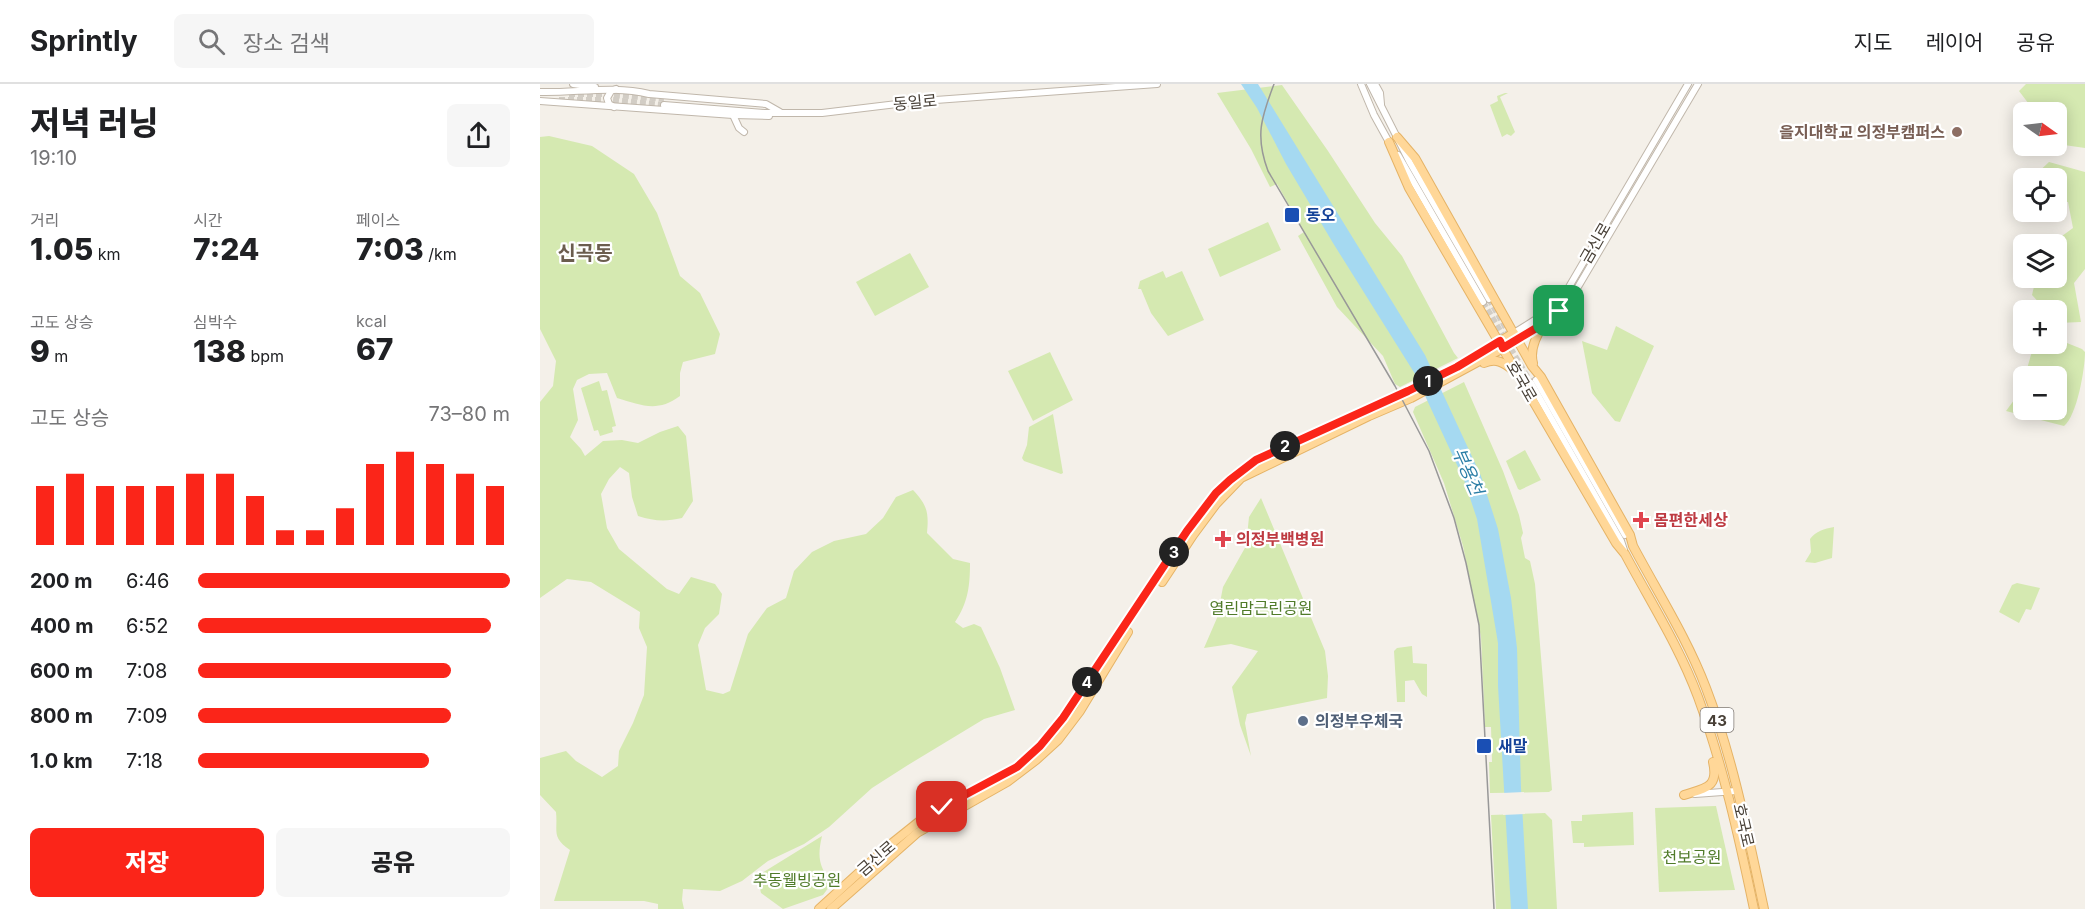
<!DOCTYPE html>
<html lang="ko">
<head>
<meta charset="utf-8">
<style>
  :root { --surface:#fff; --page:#f6f6f6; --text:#202124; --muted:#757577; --line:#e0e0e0; --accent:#fb2519 }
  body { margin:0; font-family:Inter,"Noto Sans KR",sans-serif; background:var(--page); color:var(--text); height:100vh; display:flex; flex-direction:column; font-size:22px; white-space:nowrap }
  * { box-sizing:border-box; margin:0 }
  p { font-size:20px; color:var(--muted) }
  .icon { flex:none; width:33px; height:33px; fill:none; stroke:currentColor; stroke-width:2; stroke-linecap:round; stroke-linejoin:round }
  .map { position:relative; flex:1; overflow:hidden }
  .side { display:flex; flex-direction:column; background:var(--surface); width:540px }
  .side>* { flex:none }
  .needle { width:39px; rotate:104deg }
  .buttons { position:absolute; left:1473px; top:18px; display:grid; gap:12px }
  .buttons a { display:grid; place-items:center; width:54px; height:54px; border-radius:9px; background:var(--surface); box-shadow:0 3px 15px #0003; font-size:30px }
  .pin { position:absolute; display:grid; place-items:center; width:51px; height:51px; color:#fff; margin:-26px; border-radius:12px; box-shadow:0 3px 9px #0006 }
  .km { position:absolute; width:30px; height:30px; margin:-15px; border-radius:50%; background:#222; color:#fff; font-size:16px; line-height:30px; text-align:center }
  .round { display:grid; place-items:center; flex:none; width:63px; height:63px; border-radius:9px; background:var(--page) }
  .summary { display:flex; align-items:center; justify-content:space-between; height:102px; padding:0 30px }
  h1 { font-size:33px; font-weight:800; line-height:45px }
  .metrics { display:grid; grid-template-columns:repeat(3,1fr); gap:9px; height:102px; padding:6px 30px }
  .metrics div { display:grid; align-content:center }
  .metrics b { font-size:30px; font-weight:800 }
  .metrics small { font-size:16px; font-weight:400 }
  .metrics p { font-size:16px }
  .chart { height:168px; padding:12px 30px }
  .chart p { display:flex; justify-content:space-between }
  .chart svg { width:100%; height:108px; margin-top:6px; stroke:var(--accent); stroke-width:6 }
  .action { display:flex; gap:12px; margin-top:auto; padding:12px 30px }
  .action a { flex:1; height:69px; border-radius:9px; background:var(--accent); color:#fff; font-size:24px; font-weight:800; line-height:69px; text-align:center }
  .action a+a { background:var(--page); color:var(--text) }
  ul { padding:0 30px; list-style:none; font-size:20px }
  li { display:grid; grid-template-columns:96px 72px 1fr; align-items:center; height:45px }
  li i { height:15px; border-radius:8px; background:var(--accent) }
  header { display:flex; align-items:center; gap:36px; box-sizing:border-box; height:84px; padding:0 30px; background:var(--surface); border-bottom:2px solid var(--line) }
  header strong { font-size:28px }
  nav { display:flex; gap:33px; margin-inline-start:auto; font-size:21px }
  .search { width:420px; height:54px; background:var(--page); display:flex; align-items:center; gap:15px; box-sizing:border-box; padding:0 21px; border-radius:9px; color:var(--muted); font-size:22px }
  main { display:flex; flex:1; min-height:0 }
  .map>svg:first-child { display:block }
  .green { fill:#d5e9b1 }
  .water { fill:#a5d9f1 }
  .pier { fill:#f4f0e9 }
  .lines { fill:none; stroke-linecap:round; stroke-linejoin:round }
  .minor-tunnel { stroke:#d2cdc5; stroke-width:6; stroke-dasharray:6 3; stroke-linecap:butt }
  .minor-casing { stroke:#c0b7ab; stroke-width:8 }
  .major-casing { stroke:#e5b366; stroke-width:10 }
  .minor { stroke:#fff; stroke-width:6 }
  .major { stroke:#ffd798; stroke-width:8 }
  .tram { stroke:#989898; stroke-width:1.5 }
  .route-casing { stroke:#fff; stroke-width:12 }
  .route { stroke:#fb2519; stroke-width:8 }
  .education-dot { fill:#8d6e63; stroke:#fff; stroke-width:2 }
  .transit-dot { fill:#1a4fb4; stroke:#fff; stroke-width:2 }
  .health-dot { fill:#e0444e; stroke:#fff; stroke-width:2 }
  .service-dot { fill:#5c6f8a; stroke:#fff; stroke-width:2 }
  .labels { text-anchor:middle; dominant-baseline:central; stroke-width:4.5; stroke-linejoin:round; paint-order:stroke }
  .shield { fill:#fff; stroke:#7f7973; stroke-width:1.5 }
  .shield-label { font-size:15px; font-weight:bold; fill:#484037 }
  .street-label { font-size:16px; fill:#484037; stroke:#fff }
  .education-label { font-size:16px; font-weight:bold; fill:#785e54; stroke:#fff; text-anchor:end }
  .transit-label { font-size:16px; font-weight:bold; fill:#164399; stroke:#fff; text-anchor:start }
  .health-label { font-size:16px; font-weight:bold; fill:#be3a42; stroke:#fff; text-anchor:start }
  .park-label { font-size:16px; fill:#507b29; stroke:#fff }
  .service-label { font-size:16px; font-weight:bold; fill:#4e5e75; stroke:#fff; text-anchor:start }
  .water-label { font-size:18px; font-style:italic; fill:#2b7ea6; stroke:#fff }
  .quarter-label { font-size:20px; font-weight:bold; fill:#6b5d4e; stroke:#fff }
</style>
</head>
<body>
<header>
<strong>Sprintly</strong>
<div class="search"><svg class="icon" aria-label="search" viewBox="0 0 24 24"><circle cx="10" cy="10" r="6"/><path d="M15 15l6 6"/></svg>장소 검색</div>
<nav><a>지도</a><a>레이어</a><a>공유</a></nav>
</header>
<main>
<section class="side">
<div class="summary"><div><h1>저녁 러닝</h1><p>19:10</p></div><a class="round"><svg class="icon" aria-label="share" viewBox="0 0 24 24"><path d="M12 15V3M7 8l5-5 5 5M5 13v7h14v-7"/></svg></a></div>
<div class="metrics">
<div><p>거리</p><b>1.05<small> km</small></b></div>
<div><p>시간</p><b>7:24</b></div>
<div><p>페이스</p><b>7:03<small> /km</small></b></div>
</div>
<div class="metrics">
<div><p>고도 상승</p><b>9<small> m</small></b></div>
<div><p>심박수</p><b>138<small> bpm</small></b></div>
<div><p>kcal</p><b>67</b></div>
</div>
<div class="chart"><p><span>고도 상승</span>73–80 m</p>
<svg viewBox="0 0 160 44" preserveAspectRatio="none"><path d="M5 44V20M15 44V15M25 44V20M35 44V20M45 44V20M55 44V15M65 44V15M75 44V24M85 44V38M95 44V38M105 44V29M115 44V11M125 44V6M135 44V11M145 44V15M155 44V20"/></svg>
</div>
<ul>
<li><b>200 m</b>6:46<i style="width:100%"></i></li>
<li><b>400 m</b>6:52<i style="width:94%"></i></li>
<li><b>600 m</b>7:08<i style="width:81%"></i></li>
<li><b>800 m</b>7:09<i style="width:81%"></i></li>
<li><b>1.0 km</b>7:18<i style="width:74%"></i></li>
</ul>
<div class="action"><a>저장</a><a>공유</a></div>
</section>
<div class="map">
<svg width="1545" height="825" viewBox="0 0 1545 825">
  <rect width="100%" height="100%" fill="#f4f0e9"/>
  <g class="green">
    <polygon points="1486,0 1545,0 1545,64 1517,60 1516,28 1495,28 1479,7"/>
    <polygon points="742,1 788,67 835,139 862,172 914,269 918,274 860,303 855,300 843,272 797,223 758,152 764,148 737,100 730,103 711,65 677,9"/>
    <polygon points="965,9 968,9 960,13 975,48 971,52 967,50 962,53 950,21 958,17 957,12"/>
    <path d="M9 52 52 62 94 90 117 129 140 192 160 209 180 250 175 270 143 278 140 289V312C117 329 101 321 77 314L67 289 49 290 37 296 33 305 38 336 30 353 41 365 45 372 63 357 82 356 98 359 120 348 138 342 146 352 153 417 142 434C125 438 114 437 98 432L92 413 89 389 80 383 69 395 61 410 67 444 79 465 127 505 139 510 151 493 175 500 182 510 179 530 165 544 158 561 166 606 183 610 190 607 208 550 227 524 246 514 254 487 272 468 294 457 326 450 343 434 356 413 373 406C387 421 389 428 387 449L413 475 430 479C430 502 428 519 415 538L423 544 434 540 441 543 460 584 475 626 444 635 368 681 332 704 289 743 264 760 228 777 202 797 180 807 143 805 142 816 144 825H118V820L104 817H14L30 766C11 753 18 748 16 728L0 711V674L26 667 36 677 62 693 78 682 79 667 93 639 104 611 107 563 99 544 100 528 51 498 27 495 0 514V318L13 302 16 277 0 245V53Z"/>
    <polygon points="1509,78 1545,88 1545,185 1534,199 1541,238 1518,239 1516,226 1506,226 1492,211 1496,194 1516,194 1516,160 1511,160 1533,144 1528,118 1517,118 1516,94 1492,94"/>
    <polygon points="728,138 741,166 680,193 668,165"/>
    <polygon points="370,169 389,203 335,232 316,198"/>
    <polygon points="623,187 626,194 642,187 664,236 628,252 611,229 601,205 598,205 600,197"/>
    <polygon points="1076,242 1114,262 1080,338 1075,337 1052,309 1042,257 1067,266"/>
    <path d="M1517 255 1542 265 1545 268C1545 285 1537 332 1524 342L1466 327 1480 308 1483 296 1484 326H1516V292H1485L1494 260H1516Z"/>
    <polygon points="510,268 533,316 493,337 468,287"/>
    <polygon points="59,297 62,307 67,306 76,342 72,343 73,348 60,352 58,346 54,347 41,304"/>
    <polygon points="924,298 963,387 979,431 983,449 981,454 985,474 990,477 995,500 1012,706 1009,708 950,709 949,678 952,678 951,643 945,643 941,553 923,462 904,399 873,328 875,323"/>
    <polygon points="513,330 523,389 521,390 484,377 482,374 487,361 489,343"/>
    <polygon points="985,366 1001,396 980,406 978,405 966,377"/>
    <polygon points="721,414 785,567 788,592 787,614 707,630 705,639 711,672 700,641 692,603 718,567 691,560 664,564 677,534 683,503 706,462 709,433"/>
    <path d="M1294 443 1292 474 1275 479 1265 478 1271 468 1270 455C1276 447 1284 445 1294 443Z"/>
    <polygon points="1477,499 1500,504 1491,526 1486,525 1479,539 1459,528 1472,501"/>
    <polygon points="872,562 873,579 887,580 887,613 882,610 874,596 865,597 865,618 857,618 854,567 857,564"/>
    <polygon points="1176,722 1195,806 1119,808 1115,724"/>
    <polygon points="1093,728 1094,761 1044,763 1044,759 1033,759 1031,737 1042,737 1042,731"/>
    <polygon points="1005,729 1012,736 1017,825 956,825 951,731"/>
    <path d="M282 752C277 773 279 783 292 799L283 811 243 825 221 809 217 792Z"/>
  </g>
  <polygon class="water" points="701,0 718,0 885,271 941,392 958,445 971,514 977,564 981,704 988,825 971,825 958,602 958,559 937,435 924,396 875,290 793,159 746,80 717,24"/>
  <polygon class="pier" points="984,708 985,730 963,731 962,709"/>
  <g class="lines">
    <g class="minor-tunnel">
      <polyline points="29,10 63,10 124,15"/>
      <polyline points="19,16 72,16 124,21"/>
      <polyline points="949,215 970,251"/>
      <polyline points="943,218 991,299"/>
    </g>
    <defs>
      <g id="minor">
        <polyline points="33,0 55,3"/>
        <polyline points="821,0 834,31 850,60"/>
        <polyline points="830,0 869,77 949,215"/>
        <polyline points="835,0 840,9 841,20"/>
        <path d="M0 8C37 9 73 1 109 10L226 20 240 28"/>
        <polyline points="0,17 193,31 229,32"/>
        <polyline points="124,21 224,29 282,29 382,17 617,0"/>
        <polyline points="74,23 69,20 67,14 71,7 76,5"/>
        <polyline points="193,31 199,44 204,48"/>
        <polyline points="858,71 943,218"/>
        <polyline points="974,249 1001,232 1026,208 1148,0"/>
        <polyline points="978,256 1012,234 1032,213 1158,0"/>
        <polyline points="996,296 1085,451"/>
        <polyline points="991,299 1081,457 1084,466"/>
        <polyline points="1155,710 1196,707"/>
      </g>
      <g id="major">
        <path d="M857 53 875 74 992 282 1001 293 1090 451 1093 462C1118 509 1147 554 1166 604 1193 674 1208 751 1224 825"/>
        <path d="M849 58 869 104 1076 459 1085 470C1110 517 1139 562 1158 613 1183 681 1199 754 1214 825"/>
        <path d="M944 279C956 274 963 278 973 286"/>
        <path d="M993 279C989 265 997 250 1005 238"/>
        <polyline points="622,498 653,451 676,420 701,394 829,332 871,314 978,256"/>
        <path d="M1144 711C1165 704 1179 704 1173 678"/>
        <polyline points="279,825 346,764 381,736 477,683 500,662 523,634 647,447 676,409 690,395 716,376 868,307 917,283 974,249"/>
        <polyline points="291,825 377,749 467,698 496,676 518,656 540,627 588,548"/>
      </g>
    </defs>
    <use href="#minor" class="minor-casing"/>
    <use href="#major" class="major-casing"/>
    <use href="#minor" class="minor"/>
    <use href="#major" class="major"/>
    <path class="tram" d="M734 0C721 34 715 52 728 87L855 302 889 367 914 434 926 479 939 541 954 825"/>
  </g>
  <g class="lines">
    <defs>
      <polyline id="route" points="402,723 477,683 500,662 523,634 647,447 676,409 690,396 716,376 868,307 917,283 960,257 963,264 998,243 1019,227"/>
    </defs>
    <use href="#route" class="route-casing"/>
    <use href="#route" class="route"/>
  </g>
  <circle class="education-dot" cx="1417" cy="48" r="6"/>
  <g class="transit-dot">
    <rect x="744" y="123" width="16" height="16" rx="3"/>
    <rect x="936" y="654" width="16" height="16" rx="3"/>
  </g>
  <g class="health-dot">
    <path d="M1098 427h6v6h6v6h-6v6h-6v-6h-6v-6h6z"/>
    <path d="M680 446h6v6h6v6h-6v6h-6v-6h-6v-6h6z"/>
  </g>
  <circle class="service-dot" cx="763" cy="637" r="6"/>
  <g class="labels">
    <rect class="shield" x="1160.5" y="624" width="33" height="24" rx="4.5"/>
    <g class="shield-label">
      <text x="1177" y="636">43</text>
    </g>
    <g class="street-label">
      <text transform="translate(375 18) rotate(-5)">동일로</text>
      <text transform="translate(1055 159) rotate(-60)">금신로</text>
      <text transform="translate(982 297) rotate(60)">호국로</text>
      <text transform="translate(1204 741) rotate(77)">호국로</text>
      <text transform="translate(336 774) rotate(-41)">금신로</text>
    </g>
    <g class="education-label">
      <text x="1405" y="48">을지대학교 의정부캠퍼스</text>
    </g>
    <g class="transit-label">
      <text x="766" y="131">동오</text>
      <text x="958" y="662">새말</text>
    </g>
    <g class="health-label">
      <text x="1114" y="436">몸편한세상</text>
      <text x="696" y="455">의정부백병원</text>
    </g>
    <g class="park-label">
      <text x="721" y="524">열린맘근린공원</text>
      <text x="1152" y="773">천보공원</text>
      <text x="257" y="796">추동웰빙공원</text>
    </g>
    <g class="service-label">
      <text x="775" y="637">의정부우체국</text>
    </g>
    <g class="water-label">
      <text transform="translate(928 387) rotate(66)">부용천</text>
    </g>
    <g class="quarter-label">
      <text x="45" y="169">신곡동</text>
    </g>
  </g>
</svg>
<div class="buttons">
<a><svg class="needle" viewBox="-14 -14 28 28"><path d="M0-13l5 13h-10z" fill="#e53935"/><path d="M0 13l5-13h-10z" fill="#757577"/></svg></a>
<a><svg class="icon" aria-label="locate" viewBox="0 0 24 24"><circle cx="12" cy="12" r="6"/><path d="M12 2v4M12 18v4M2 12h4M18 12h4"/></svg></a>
<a><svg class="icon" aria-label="layers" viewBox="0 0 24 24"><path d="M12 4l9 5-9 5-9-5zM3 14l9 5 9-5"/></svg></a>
<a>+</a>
<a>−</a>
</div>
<div class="pin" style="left:1019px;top:227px;background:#1e9e55"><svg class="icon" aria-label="arrive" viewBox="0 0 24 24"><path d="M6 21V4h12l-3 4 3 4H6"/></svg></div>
<div class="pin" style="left:402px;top:723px;background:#d93025"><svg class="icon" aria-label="check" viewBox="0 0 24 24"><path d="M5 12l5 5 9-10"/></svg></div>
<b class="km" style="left:888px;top:297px">1</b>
<b class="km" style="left:745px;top:362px">2</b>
<b class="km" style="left:634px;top:468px">3</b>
<b class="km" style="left:547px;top:598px">4</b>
</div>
</main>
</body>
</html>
